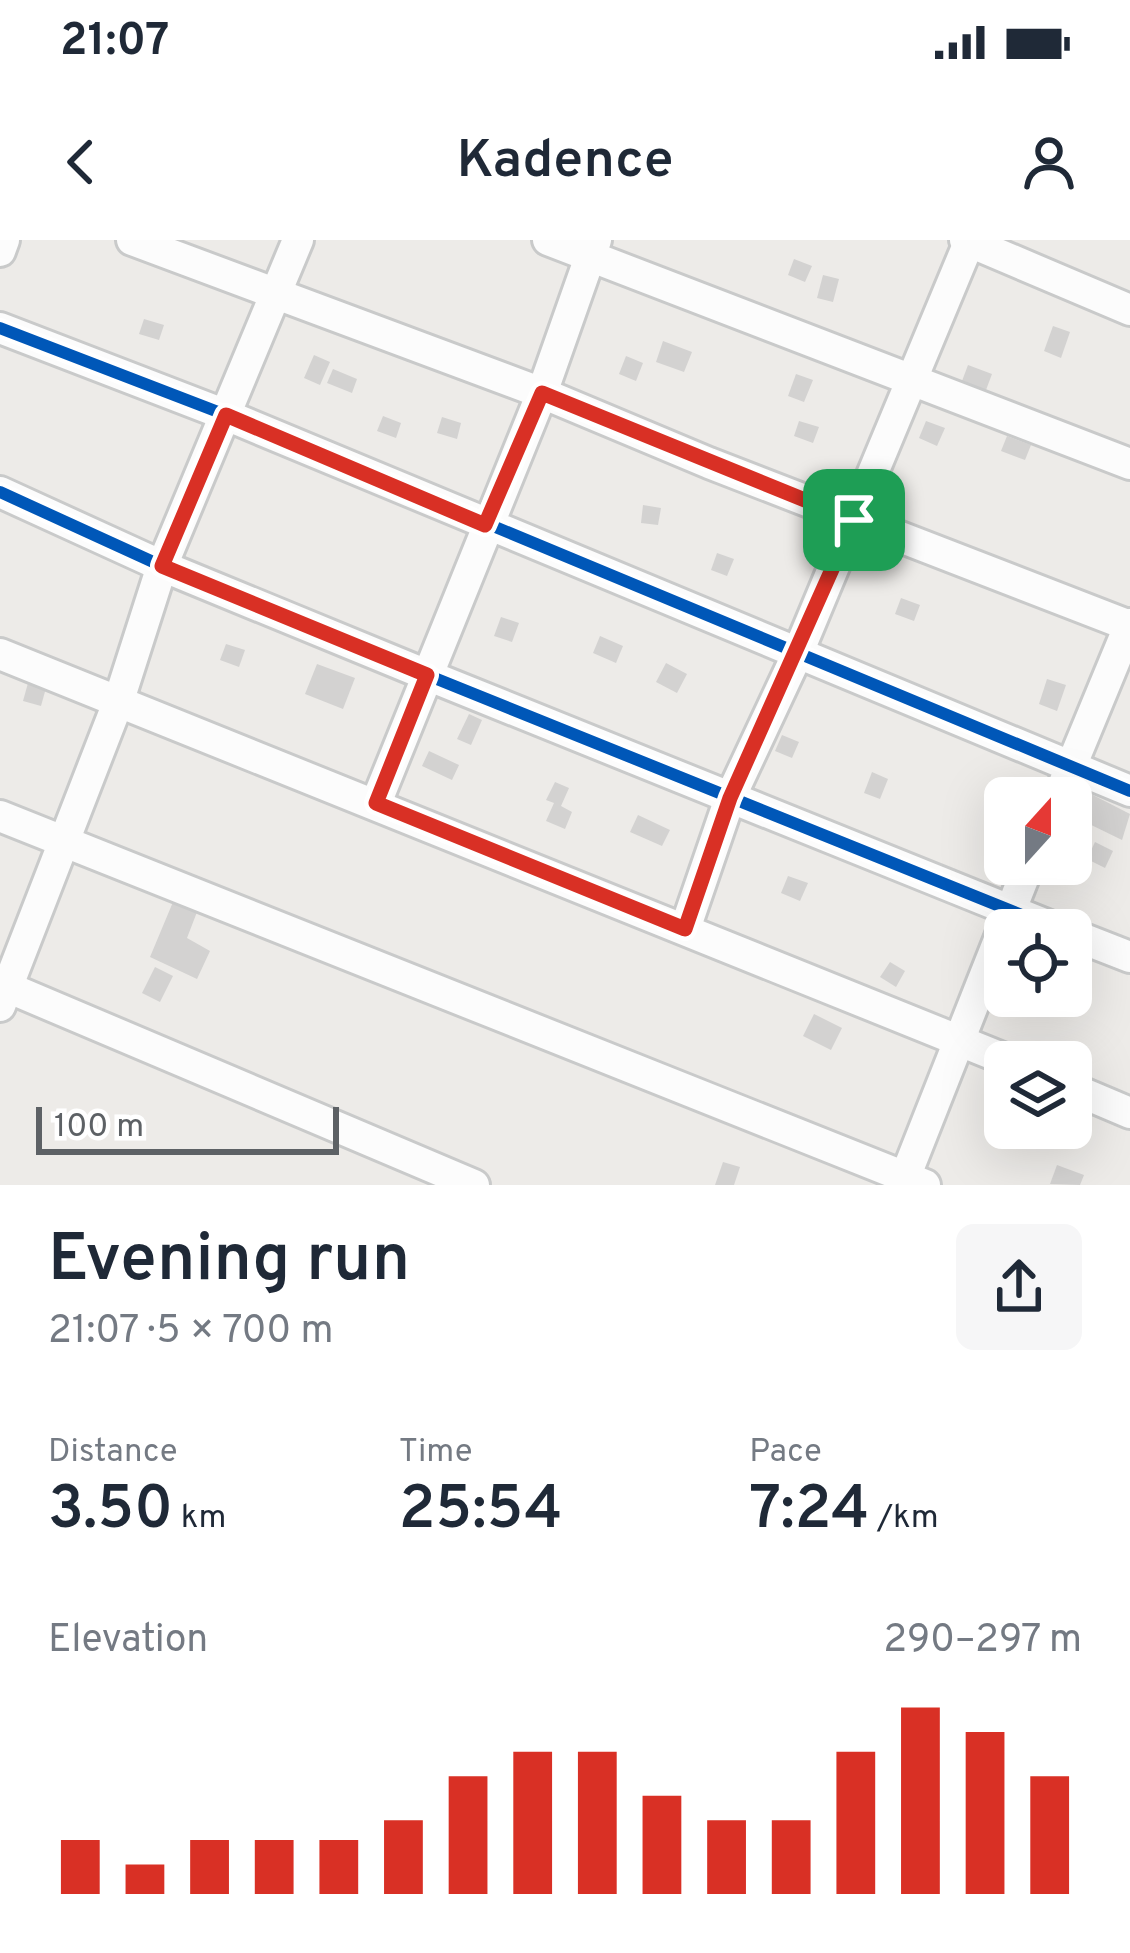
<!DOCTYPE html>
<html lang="en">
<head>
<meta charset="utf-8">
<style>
  :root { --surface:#fff; --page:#f6f6f7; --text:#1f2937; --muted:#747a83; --accent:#d93025 }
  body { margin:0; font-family:Overpass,sans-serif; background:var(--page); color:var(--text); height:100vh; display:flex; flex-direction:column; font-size:45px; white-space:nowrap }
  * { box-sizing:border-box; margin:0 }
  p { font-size:39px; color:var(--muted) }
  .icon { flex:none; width:66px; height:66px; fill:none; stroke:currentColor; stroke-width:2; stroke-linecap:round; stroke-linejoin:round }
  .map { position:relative; height:945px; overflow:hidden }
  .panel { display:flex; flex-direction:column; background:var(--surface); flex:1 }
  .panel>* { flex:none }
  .needle { width:78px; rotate:21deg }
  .controls { position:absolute; left:984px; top:537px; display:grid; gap:24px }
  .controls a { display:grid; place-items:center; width:108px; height:108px; border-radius:18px; background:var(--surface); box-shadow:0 12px 48px #0002; font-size:60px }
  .scale { position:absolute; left:36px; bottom:30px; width:303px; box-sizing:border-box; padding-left:12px; border:6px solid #5d6165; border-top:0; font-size:33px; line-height:42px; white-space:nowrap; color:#5d6165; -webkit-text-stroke:9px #fff; paint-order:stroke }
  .pin { position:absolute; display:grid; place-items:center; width:102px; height:102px; color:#fff; margin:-51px; border-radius:24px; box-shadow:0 6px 18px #0006 }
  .round { display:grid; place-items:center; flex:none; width:126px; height:126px; border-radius:18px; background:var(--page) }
  .head { display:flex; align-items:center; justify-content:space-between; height:204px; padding:0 48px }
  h1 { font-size:66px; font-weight:600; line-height:90px }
  .figures { display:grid; grid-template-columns:repeat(3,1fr); gap:18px; height:204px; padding:12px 48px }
  .figures div { display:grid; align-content:center }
  .figures b { font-size:60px; font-weight:600 }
  .figures small { font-size:33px; font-weight:400 }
  .figures p { font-size:33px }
  .chart { height:336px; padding:24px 48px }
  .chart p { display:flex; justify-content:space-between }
  .chart svg { width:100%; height:216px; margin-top:12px; stroke:var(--accent); stroke-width:6 }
  .status { display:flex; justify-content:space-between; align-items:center; height:84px; padding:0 60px; background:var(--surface); direction:ltr }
  .status svg { height:33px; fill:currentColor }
  header { display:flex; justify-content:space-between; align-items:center; height:156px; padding:0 48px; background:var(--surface); font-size:54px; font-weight:600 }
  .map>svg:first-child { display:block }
  .building { fill:#d3d2d1 }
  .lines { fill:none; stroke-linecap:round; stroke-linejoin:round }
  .minor-casing { stroke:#c9caca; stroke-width:36 }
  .minor { stroke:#fcfcfc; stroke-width:30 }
  .cycleway-casing { stroke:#fff; stroke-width:20 }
  .cycleway { stroke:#0057b8; stroke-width:12 }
  .route-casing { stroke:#fff; stroke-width:24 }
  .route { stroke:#d93025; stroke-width:15 }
</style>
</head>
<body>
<div class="status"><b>21:07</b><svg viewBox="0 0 49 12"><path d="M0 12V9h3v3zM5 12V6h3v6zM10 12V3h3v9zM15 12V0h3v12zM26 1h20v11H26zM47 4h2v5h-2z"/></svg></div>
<header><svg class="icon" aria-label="back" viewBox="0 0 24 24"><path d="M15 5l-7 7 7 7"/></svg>Kadence<svg class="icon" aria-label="person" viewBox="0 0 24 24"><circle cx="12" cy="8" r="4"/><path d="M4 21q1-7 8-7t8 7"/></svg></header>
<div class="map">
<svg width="1130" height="945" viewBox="0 0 1130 945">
  <rect width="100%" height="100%" fill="#edebe8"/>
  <g class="building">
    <polygon points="794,19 812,26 805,42 788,35"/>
    <polygon points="823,35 839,39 833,62 817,58"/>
    <polygon points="144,79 164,85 159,100 139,94"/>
    <polygon points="1053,86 1070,92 1061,118 1044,111"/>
    <polygon points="663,101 692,112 684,132 656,122"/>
    <polygon points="314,115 330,122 320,145 304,138"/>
    <polygon points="626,116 643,123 636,141 619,134"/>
    <polygon points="968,125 992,134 986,150 962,141"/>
    <polygon points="333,129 357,139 352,153 327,143"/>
    <polygon points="796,134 813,140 804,162 788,156"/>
    <polygon points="383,176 401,183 396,198 377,191"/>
    <polygon points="442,177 461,183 457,199 437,193"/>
    <polygon points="799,181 819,187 813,203 794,196"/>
    <polygon points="926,181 945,188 937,206 919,198"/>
    <polygon points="1007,196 1031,205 1025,220 1001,211"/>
    <polygon points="643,265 661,268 658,285 641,283"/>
    <polygon points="717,313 734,319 727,336 711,330"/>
    <polygon points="901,358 920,365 914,381 895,374"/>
    <polygon points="501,377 519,383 512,402 494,396"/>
    <polygon points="600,396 623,406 616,423 593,413"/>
    <polygon points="226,404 245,410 239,427 220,420"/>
    <polygon points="666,423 687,434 677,453 656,442"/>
    <polygon points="317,424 355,438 343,469 305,454"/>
    <polygon points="1047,439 1066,445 1057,471 1039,464"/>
    <polygon points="28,443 46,448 41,466 23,461"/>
    <polygon points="469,474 482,480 471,505 457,499"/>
    <polygon points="782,495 799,502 792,518 775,511"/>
    <polygon points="429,511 459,525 452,540 422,526"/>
    <polygon points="872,532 888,539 880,559 864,553"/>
    <polygon points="555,542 569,548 561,566 572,572 565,589 546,581 554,563 546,560"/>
    <polygon points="1091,554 1130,574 1122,600 1079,579"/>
    <polygon points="638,575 670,590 662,606 630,592"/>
    <polygon points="1095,602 1113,611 1105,628 1087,619"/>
    <polygon points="788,636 808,643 800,661 781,653"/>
    <polygon points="173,662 197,672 187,698 210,711 197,739 150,717"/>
    <polygon points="890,722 905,731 896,747 880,737"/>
    <polygon points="155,727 173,736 160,762 142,753"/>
    <polygon points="814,774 842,788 831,810 803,796"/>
    <polygon points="723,922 740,927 734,945 715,945"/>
    <polygon points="1057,925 1084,935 1080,945 1050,944"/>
  </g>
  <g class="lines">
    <defs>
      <g id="minor">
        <polyline points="132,0 542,153 709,223 1130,386"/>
        <polyline points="548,0 1130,224"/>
        <polyline points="965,0 1130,70"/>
        <polyline points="0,11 4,0"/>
        <polyline points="0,88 226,175 1130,551"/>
        <polyline points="0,252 162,326 427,435 1059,690"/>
        <polyline points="0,414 1012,822"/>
        <polyline points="1058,558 1130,384"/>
        <polyline points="376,563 542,153 596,0"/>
        <polyline points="0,576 925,945"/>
        <polyline points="685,689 730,558 797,415 970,0"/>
        <polyline points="1071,694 1130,717"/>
        <polyline points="0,744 474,945"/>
        <polyline points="0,766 119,460 162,326 298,0"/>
        <polyline points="1071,848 1130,873"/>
        <polyline points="902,945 1029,624"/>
      </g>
    </defs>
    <use href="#minor" class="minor-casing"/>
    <use href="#minor" class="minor"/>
    <defs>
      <g id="cycleway">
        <polyline points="0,88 226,175 1130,551"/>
        <polyline points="0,252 162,326 427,435 1059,690"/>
      </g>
    </defs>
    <use href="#cycleway" class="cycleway-casing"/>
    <use href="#cycleway" class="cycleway"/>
  </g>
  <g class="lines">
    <defs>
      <polygon id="route" points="542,153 854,280 730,558 685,689 376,563 427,435 162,326 226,175 485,285"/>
    </defs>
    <use href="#route" class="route-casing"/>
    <use href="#route" class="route"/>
  </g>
</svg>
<div class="controls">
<a><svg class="needle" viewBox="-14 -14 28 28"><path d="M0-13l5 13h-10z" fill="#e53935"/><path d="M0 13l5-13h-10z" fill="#747a83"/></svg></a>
<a><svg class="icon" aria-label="locate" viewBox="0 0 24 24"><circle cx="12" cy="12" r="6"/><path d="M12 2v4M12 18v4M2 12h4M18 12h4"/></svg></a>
<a><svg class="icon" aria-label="layers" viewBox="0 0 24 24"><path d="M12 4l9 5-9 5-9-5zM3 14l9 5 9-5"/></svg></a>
</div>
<div class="scale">100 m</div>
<div class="pin" style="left:854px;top:280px;background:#1e9e55"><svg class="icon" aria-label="arrive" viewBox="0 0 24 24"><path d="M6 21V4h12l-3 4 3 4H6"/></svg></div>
</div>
<section class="panel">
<div class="head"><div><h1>Evening run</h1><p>21:07 · 5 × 700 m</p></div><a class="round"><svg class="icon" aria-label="share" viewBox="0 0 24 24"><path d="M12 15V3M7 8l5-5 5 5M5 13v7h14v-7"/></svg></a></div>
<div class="figures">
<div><p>Distance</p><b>3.50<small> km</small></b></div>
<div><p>Time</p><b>25:54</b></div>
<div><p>Pace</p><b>7:24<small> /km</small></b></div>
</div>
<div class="chart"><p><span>Elevation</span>290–297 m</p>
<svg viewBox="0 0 160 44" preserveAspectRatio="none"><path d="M5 44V33M15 44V38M25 44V33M35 44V33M45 44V33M55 44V29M65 44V20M75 44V15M85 44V15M95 44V24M105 44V29M115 44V29M125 44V15M135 44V6M145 44V11M155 44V20"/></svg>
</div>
</section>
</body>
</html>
